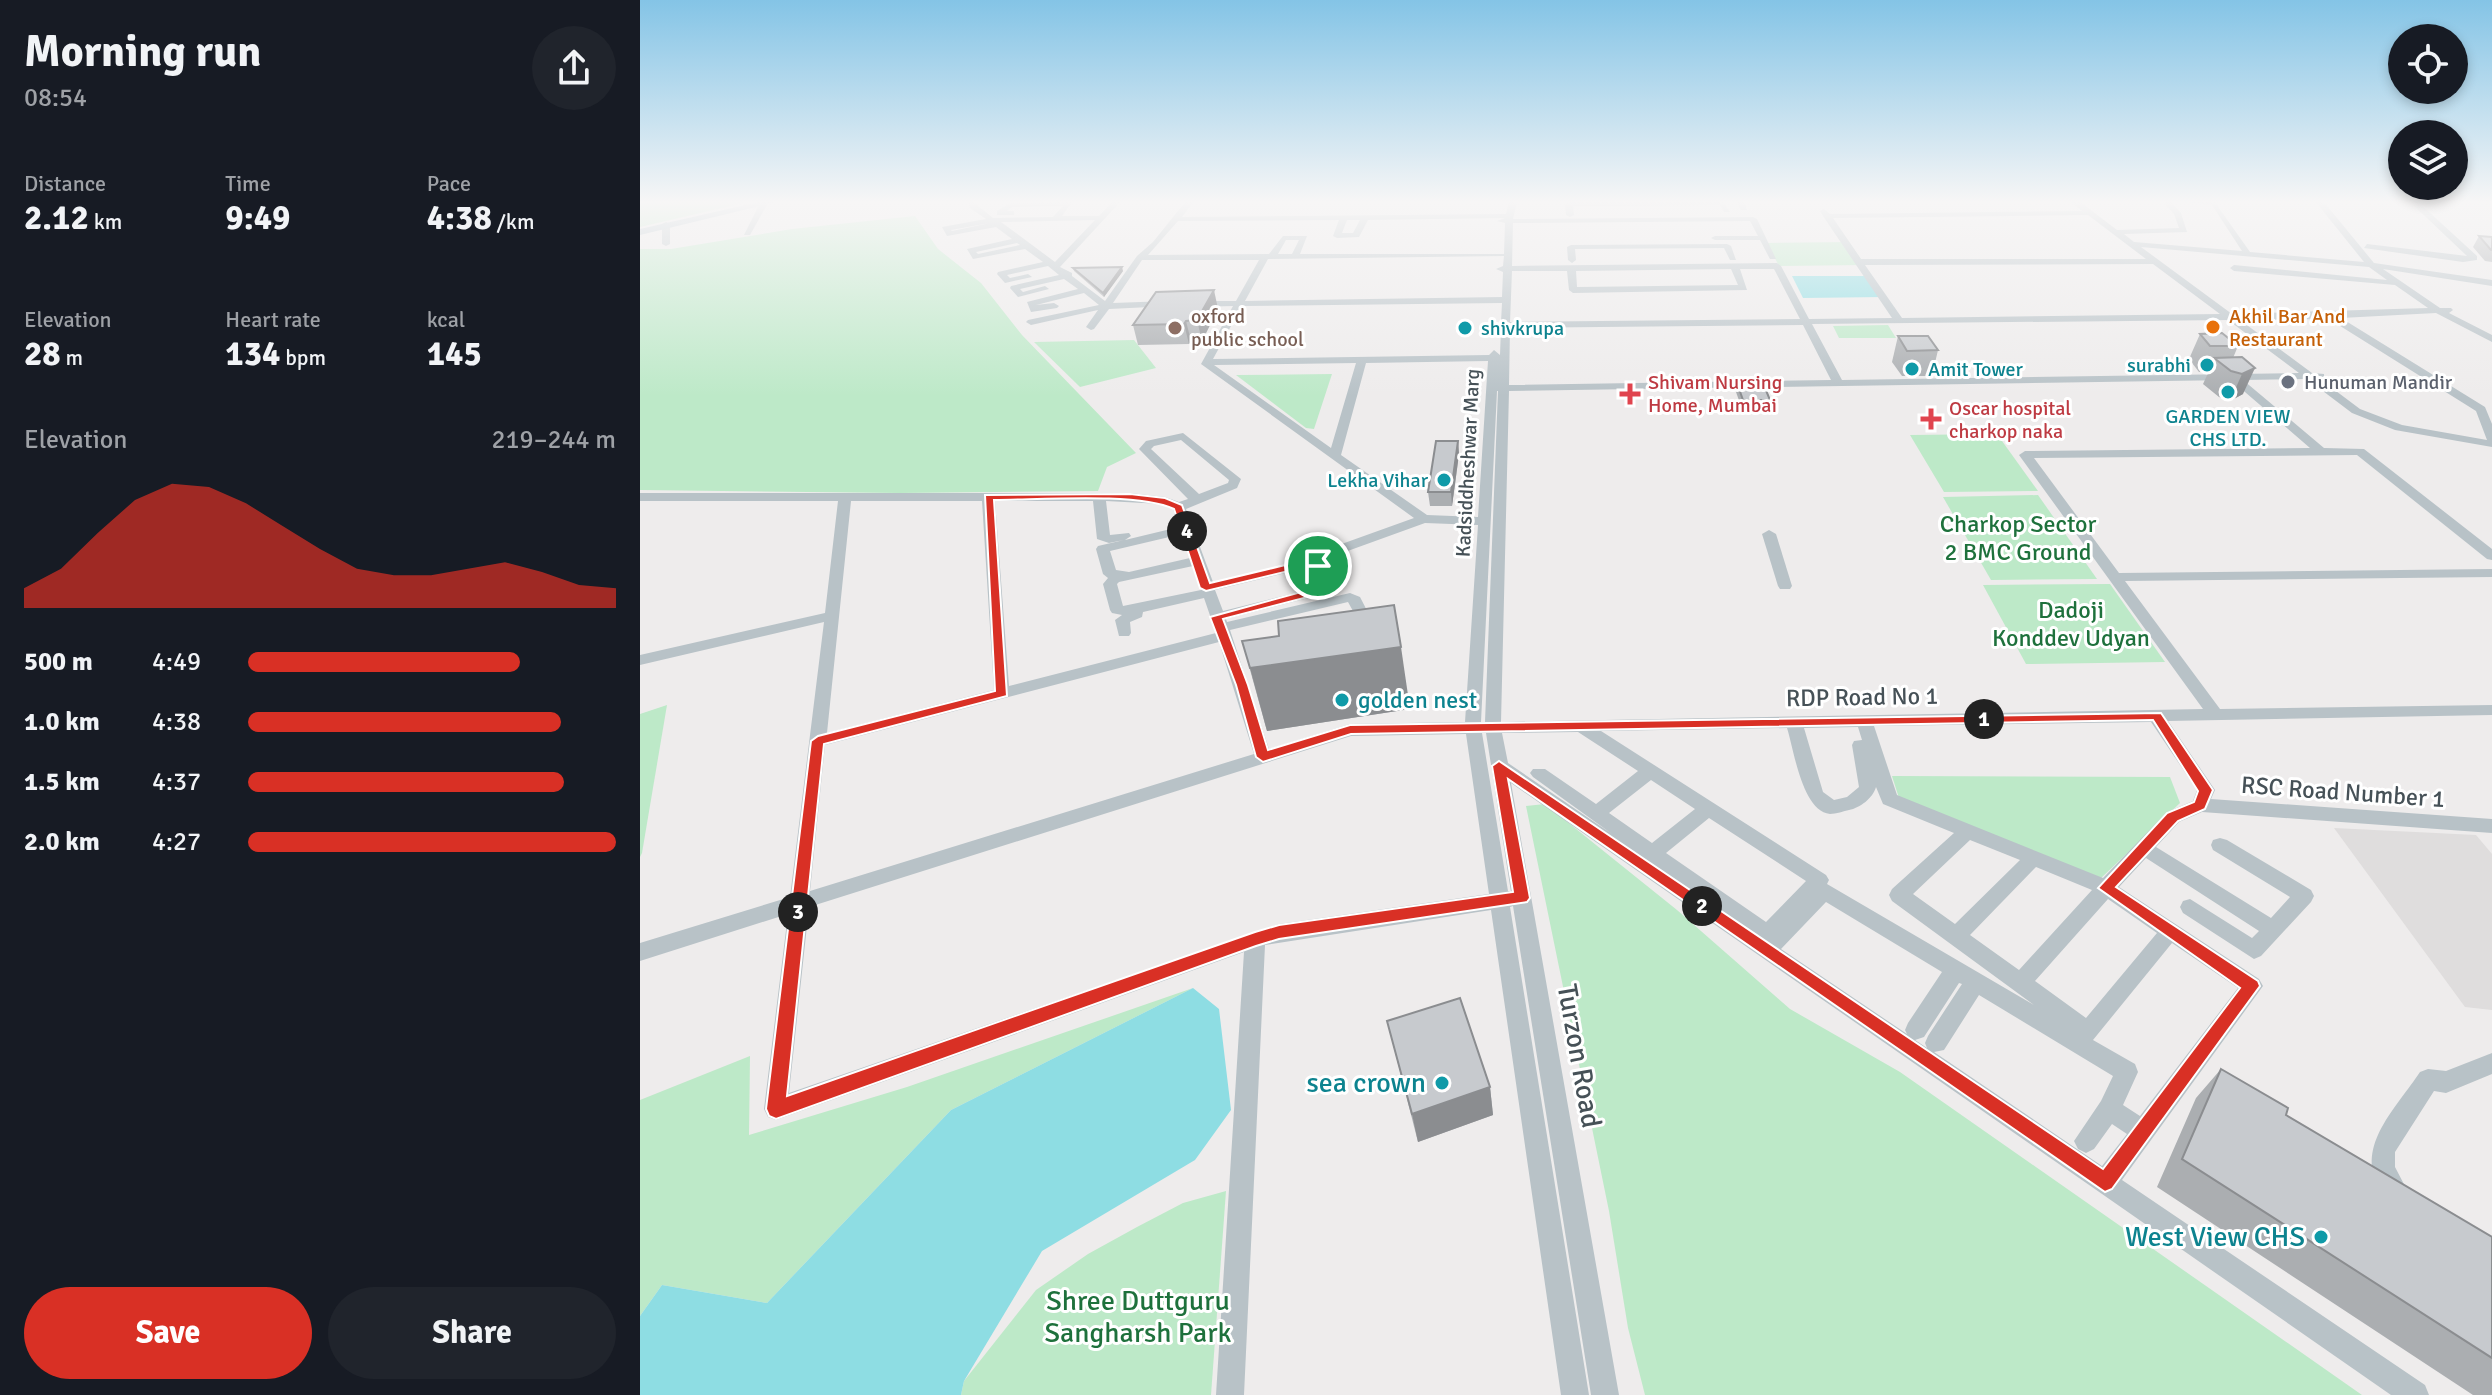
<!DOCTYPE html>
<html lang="en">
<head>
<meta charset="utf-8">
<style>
  :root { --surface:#171b24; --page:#20242c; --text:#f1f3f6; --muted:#9ea1a6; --accent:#d93025 }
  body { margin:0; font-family:Signika,sans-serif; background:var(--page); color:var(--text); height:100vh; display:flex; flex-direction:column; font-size:30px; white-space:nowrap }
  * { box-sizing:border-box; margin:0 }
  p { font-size:26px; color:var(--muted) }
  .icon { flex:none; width:44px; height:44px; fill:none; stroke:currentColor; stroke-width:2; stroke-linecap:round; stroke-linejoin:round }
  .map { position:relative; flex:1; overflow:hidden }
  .sheet { display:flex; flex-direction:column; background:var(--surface); width:640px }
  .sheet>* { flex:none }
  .fabs { position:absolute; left:1748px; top:24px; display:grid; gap:16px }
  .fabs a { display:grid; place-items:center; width:80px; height:80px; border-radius:50%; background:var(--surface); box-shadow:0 4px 12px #0003; font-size:40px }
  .pin { position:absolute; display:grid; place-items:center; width:68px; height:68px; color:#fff; margin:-34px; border:4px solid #fff; border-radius:50%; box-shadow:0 2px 8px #0007 }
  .km { position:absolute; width:40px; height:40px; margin:-20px; border-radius:50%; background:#222; color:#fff; font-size:22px; line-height:40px; text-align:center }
  .round { display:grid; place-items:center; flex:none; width:84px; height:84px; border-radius:42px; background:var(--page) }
  .headline { display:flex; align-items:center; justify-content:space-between; height:136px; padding:0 24px }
  h1 { font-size:44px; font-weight:700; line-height:60px }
  .stats { display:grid; grid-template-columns:repeat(3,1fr); gap:12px; height:136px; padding:8px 24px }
  .stats div { display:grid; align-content:center }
  .stats b { font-size:34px; font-weight:700 }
  .stats small { font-size:22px; font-weight:400 }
  .stats p { font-size:22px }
  .chart { height:224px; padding:16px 24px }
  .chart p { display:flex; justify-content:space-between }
  .chart svg { width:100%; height:144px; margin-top:8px; fill:var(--accent); opacity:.7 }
  .action { display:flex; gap:16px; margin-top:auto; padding:16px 24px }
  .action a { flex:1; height:92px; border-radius:48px; background:var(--accent); color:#fff; font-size:32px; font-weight:700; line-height:92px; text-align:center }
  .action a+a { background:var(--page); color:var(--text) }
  ul { padding:0 24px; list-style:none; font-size:26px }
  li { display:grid; grid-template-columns:128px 96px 1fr; align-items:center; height:60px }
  li i { height:20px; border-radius:10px; background:var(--accent) }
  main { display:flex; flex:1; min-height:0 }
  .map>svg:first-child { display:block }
  .education { fill:#dfdddd }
  .green { fill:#bde9c8 }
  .water { fill:#8edde3 }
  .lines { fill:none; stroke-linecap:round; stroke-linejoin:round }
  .minor { fill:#b8c2c7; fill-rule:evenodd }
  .major { fill:#adbfc9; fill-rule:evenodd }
  .wall { fill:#abaeb1 }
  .shaded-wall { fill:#8b8d90 }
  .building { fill:#c7cace; stroke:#8b8d90; stroke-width:2 }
  .route { fill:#d93025; stroke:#fff; stroke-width:2; fill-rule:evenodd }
  .food-dot { fill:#e8710a; stroke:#fff; stroke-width:3 }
  .education-dot { fill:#8d6e63; stroke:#fff; stroke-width:3 }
  .culture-dot { fill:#0f9aa8; stroke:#fff; stroke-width:3 }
  .worship-dot { fill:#6b7280; stroke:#fff; stroke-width:3 }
  .health-dot { fill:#e0444e; stroke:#fff; stroke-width:3 }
  .labels { text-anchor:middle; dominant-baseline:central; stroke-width:6; stroke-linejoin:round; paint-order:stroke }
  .far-education-label { font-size:20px; fill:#785e54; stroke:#fff; text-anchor:start }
  .far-food-label { font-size:20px; fill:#c56008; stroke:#fff; text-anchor:start }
  .far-culture-label { font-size:20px; fill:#0d838f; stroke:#fff; text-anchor:start }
  .far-health-label { font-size:20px; fill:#be3a42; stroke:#fff; text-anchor:start }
  .far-worship-label { font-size:20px; fill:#5b616d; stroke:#fff; text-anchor:start }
  .far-street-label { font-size:20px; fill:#465157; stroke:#fff }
  .park-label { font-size:24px; fill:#1e713c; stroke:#fff }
  .street-label { font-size:24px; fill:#465157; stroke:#fff }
  .culture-label { font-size:24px; fill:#0d838f; stroke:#fff; text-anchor:start }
  .near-street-label { font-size:28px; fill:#465157; stroke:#fff }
  .near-culture-label { font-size:28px; fill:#0d838f; stroke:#fff; text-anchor:end }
  .near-park-label { font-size:28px; fill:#1e713c; stroke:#fff }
</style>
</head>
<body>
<main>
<section class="sheet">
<div class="headline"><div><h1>Morning run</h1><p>08:54</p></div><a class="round"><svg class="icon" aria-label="share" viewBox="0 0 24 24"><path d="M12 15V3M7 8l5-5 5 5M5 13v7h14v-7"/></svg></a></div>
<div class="stats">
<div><p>Distance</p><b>2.12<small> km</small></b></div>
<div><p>Time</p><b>9:49</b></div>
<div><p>Pace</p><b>4:38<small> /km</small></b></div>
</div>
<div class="stats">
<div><p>Elevation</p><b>28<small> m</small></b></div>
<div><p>Heart rate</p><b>134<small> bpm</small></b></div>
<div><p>kcal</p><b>145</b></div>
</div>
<div class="chart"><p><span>Elevation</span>219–244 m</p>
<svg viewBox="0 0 160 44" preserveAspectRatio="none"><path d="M0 44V38L10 32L20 21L30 11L40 6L50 7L60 12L70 19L80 26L90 32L100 34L110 34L120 32L130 30L140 33L150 37L160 38V44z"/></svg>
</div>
<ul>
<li><b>500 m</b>4:49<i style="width:74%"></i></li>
<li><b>1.0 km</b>4:38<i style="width:85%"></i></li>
<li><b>1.5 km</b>4:37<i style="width:86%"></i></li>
<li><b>2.0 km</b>4:27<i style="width:100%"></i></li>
</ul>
<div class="action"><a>Save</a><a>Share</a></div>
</section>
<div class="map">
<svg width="1852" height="1395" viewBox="0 0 1852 1395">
  <rect width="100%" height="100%" fill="#eeecec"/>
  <polygon class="education" points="1694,828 1836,835 1852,854 1852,1010 1825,1007"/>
  <g class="green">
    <polygon points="75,201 112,201 0,227 0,203"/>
    <polygon points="275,216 298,249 341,283 382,335 496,453 467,467 458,491 260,493 0,490 0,249 31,249 152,229"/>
    <polygon points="1209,242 1225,265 1139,266 1127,243"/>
    <polygon points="1248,325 1256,338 1199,338 1193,326"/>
    <polygon points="494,340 516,368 440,387 394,342"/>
    <polygon points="692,374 674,429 666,428 596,375"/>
    <polygon points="1357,434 1398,491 1304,492 1270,435"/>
    <polygon points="1398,495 1457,579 1351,580 1303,497"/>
    <polygon points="1470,584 1525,662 1386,664 1343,585"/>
    <polygon points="27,705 2,853 0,857 0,714"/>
    <polygon points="1252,776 1530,777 1540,803 1459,880 1259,798"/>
    <polygon points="905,804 1037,910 1150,1009 1260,1072 1722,1395 1005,1395 988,1328 969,1211 886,806"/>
    <polygon points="553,988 311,1110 127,1303 22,1285 0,1316 0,1100 110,1056 109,1135 267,1087"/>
    <polygon points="586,1191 571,1395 321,1395 324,1381 396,1290 448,1254 497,1227 543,1203"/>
  </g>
  <g class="water">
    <polygon points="1152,276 1230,276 1244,297 1163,298"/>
    <polygon points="553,988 579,1009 591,1110 555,1160 402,1251 324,1381 321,1395 0,1395 0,1316 22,1285 127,1303 311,1110"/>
  </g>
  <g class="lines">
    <g class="minor">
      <polygon points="121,201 129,201 110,235 104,235"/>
      <path d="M328 201H336L337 205 353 218 413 217 423 206 372 207 367 211H374V215H357V211L370 203 432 202 422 216H459L473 201H481L420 267 432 273V276L465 301 497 256 513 242 546 201H554L542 217 866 214 869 201H877L873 219 1113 217 1117 219 1136 259H1130L1120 240H1075L1071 238 1075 236H1118L1110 221 873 223 872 266 1137 263 1141 266 1169 319 1252 318 1183 216 1180 211 1184 209 1190 214 1442 211 1430 201H1439L1477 230 1539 228 1534 214 1522 201H1530L1541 213 1547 232 1484 234 1494 242 1602 251 1572 205 1534 201H1574L1610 252 1724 262 1675 201H1683L1734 263 1852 280V286L1743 269 1800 308H1811L1813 310 1809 313 1852 335V342L1796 313 1701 318 1845 407 1852 424V447L1755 430 1712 413 1667 379 1603 380 1684 448 1724 449 1852 549V560L1847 559 1717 455 1394 458 1479 573 1852 569V577L1485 581 1580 709 1852 705V715L1528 721 1575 790 1571 799 1852 819V833L1562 812 1539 822 1516 847 1631 918 1650 897 1573 850 1571 845 1573 840 1580 838 1587 840 1671 890 1674 896 1671 902 1621 956 1614 959 1543 913 1540 907 1543 901 1550 899 1612 938 1619 931 1506 858 1479 887 1619 979 1623 986 1482 1180 1785 1385 1789 1395H1751L871 783 979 1395H951L873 906 870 907 949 1395H921L851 910 625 945 604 1395H576L604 952 136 1120 128 1117 124 1109 148 914 0 961V943L150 897 184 622 0 665V655L185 613 198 501H0V493H490L525 497 539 502 548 499 499 449 506 441 543 433 601 479 597 488 546 509 573 582 670 559 671 555 774 518 561 364 593 306 555 307 550 304 555 301H596L619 260H502L473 303 528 301 533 304 531 306 469 309 454 329 451 330 446 327 458 310 391 325 386 322 388 320 459 305 444 293 396 305 414 303 419 306 417 308 391 312 387 302 438 289 424 279 380 289 383 292 405 286 409 289 378 297 370 288 371 286 419 275 408 266 367 275 370 278 388 274 392 277 365 283 357 274 358 272 403 262 385 249 333 259 327 249 372 239 356 227 307 236 302 227 346 219 330 208ZM1448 215 1506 259H1221L1193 218ZM865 218 857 221 865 223 864 254H660L667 236H643L629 254 508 255 538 221 699 220 693 236 697 238 719 237 728 220ZM455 220 415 262 361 222ZM707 220H720L713 233H702ZM350 223 312 231 311 230ZM646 240H659L652 254H638ZM377 243 380 245 338 254 336 252ZM1501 247 1729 267 1747 280 1594 265 1590 268 1594 271 1755 285 1788 308 1592 314ZM864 256 863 266 856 269 863 272 862 297 605 301 628 259ZM1513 264 1580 314 1262 318 1225 265ZM1091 269 1098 285 937 287 936 271ZM1100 269H1134L1160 319 870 322 872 271H927L929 290 933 293 1107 290ZM862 303 861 322 852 325 861 328 860 355 854 350 849 355 573 359 602 306ZM1689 319 1836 411 1847 440 1762 425 1720 409 1680 379 1684 378V374L1672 373 1600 320ZM1588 320 1659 373 1202 380 1172 324ZM1163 325 1191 380 869 385 870 328ZM848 361 838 517 787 515 701 455 726 363ZM716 363 691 448 574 365ZM1591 380 1670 448 1385 451 1379 455 1563 709 861 722 869 391ZM858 391 845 722H841L857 391ZM541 440 589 480 588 483 559 494 511 449 514 446ZM211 501H342L354 690 187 733ZM355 501H453L457 539 469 543 484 540 458 546 456 549 463 574 468 578 463 584 470 610 472 613 482 615 475 620 479 636H489L491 633 490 622 502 617 503 612 564 598 576 633 369 686ZM466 501 522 504 533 509 539 527 485 540 491 536 489 533 470 535ZM785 523 838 525 825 722 710 724 629 749 590 630 708 602 724 631H734L736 628 720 597 710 593 587 622 586 619 692 592 697 584 680 561ZM542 534 550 558 489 572 476 570 470 551ZM553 566 561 590 483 606 477 584 479 582ZM670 567 683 584 682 586 583 611 575 590ZM579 642 614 754 170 891 185 745ZM1511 722 1557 790 1553 801 1527 812 1463 878 1257 795 1234 726ZM1218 727 1222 740 1214 741 1212 745 1219 787 1207 797 1194 800 1183 792 1164 728ZM1147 728C1154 750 1162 811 1190 814 1196 814 1204 811 1209 810 1220 808 1233 798 1236 787L1243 804 1314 833 1252 889 1249 895 1252 901 1394 1005 1187 884 1189 880 1186 875 961 731ZM938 732 998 771 956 804 905 769H893L890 773 893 777 972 834 868 763 862 733ZM842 733H846L871 892 868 891ZM826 734 849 894 639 924 149 1093 169 907 711 736ZM1011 780 1055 809 1012 843 969 813ZM1069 818 1166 881 1126 922 1026 853ZM1330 840 1380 860 1315 924 1273 894ZM1396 867 1452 890 1379 970 1330 935ZM1468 899 1517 933 1446 1018 1395 981ZM1186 902 1302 972 1268 1023 1265 1030 1267 1034 1141 949ZM1532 943 1598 988 1500 1116 1483 1105 1498 1072 1495 1064 1453 1040ZM1319 983 1322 984 1288 1036 1285 1043 1287 1048 1275 1040 1284 1037ZM1339 995 1473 1076 1461 1101 1434 1141 1438 1149 1446 1153 1454 1149 1472 1124 1487 1134 1462 1166 1294 1052 1304 1050Z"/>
      <polygon points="1082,201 1090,212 1084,212 1080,205 933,206 934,215 930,217 926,215 925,204 929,202"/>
      <polygon points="1096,201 1104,201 1107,210 1101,210"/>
      <polygon points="1769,201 1777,201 1837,256 1837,260 1823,262 1724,248 1727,244 1827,256"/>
      <polygon points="26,222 30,224 30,244 26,246 22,244 22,224"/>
      <polygon points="1087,244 1091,246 1096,260 1090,260 1084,248 935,249 936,260 932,263 928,260 927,247 931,245"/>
      <polygon points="1129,530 1136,534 1152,586 1150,589 1140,589 1138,586 1122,534"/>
      <path d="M1852 1053V1074L1806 1093 1794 1091 1755 1152V1167L1768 1192 1765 1201 1756 1204C1747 1200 1744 1196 1739 1187 1715 1146 1757 1107 1780 1072L1788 1069 1806 1071Z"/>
    </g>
    <polygon class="major" points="123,201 140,201 0,235 0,229"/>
  </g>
  <g class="wall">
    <polygon points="1839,236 1852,237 1852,262 1845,261 1833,247"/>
    <polygon points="433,268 483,271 464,297 434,271"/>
    <polygon points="578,309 562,341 551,341 549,344 498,345 493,325"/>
    <polygon points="1560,334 1598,346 1593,358 1602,357 1603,394 1590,401 1579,397 1563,384 1569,371 1559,372 1549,359"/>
    <polygon points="1258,336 1298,350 1292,376 1262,376 1252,362"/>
    <polygon points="1097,383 1130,400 1128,409 1102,409 1096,392"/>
    <polygon points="818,441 819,454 812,506 790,506 788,492"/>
    <polygon points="602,641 770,709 627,731"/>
    <polygon points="747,1021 850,1087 853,1115 778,1142"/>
    <polygon points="1581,1069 1646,1115 1852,1237 1852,1395 1833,1395 1517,1187 1556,1098"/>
  </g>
  <g class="shaded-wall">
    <polygon points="482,267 483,271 464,297 463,293"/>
    <polygon points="574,290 578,309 562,341 557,320"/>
    <polygon points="546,321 551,341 549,344 544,324"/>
    <polygon points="1615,368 1603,394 1590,401 1602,374"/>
    <polygon points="818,441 819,454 812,506 811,492"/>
    <polygon points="761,647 770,709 627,731 610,668"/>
    <polygon points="850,1087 853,1115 778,1142 772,1114"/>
  </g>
  <g class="building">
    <polygon points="1839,236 1852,237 1852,250 1851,250"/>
    <polygon points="482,267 463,293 433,268"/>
    <polygon points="574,290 557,320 546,321 544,324 493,325 516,292"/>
    <polygon points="1582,333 1598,346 1570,346 1560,334"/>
    <polygon points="1258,336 1288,336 1298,350 1267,351"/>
    <polygon points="1602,357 1615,368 1602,374 1591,371 1574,358"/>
    <polygon points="1097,383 1123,383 1130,400 1103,400"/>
    <polygon points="796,441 818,441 811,492 788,492"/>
    <polygon points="754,605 761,647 610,668 602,641 639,636 638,621"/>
    <polygon points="820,998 850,1087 772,1114 747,1021"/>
    <polygon points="1581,1069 1648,1108 1646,1115 1852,1237 1852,1358 1542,1159"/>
  </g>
  <linearGradient id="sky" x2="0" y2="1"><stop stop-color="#84c4e6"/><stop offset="0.51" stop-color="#f7f6f6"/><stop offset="1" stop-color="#f7f6f6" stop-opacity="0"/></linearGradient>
  <rect width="1852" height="396" fill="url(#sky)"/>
  <path class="route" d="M490 494 525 498 542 505 570 583 670 559 682 563 696 584 691 591 583 619 608 685 628 750 710 725 1521 713 1573 790 1565 809 1538 821 1476 887 1618 981 1620 986 1472 1189 1465 1192 868 779 890 898 887 902 639 939 616 946 136 1119 129 1116 126 1109 171 741 178 736 355 691 345 495ZM354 500C398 500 498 492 534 509L560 588 566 591 669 566 674 568 683 586 570 617 596 685 616 757 623 762 711 734 1513 720 1558 791 1554 802 1527 813 1458 888 1600 988 1463 1169 859 761 852 766 873 892 639 925 615 932 147 1096 184 744 367 696Z"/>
  <circle class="food-dot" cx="1573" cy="327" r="8"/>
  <circle class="education-dot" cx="535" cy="328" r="8"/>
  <g class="culture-dot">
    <circle cx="825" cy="328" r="8"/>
    <circle cx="1567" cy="365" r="8"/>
    <circle cx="1272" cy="369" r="8"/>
    <circle cx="1588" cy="392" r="8"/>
    <circle cx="804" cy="480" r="8"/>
    <circle cx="702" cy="700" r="8"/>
    <circle cx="802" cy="1083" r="8"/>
    <circle cx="1681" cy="1237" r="8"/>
  </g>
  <circle class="worship-dot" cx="1648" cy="382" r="8"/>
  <g class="health-dot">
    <path d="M986 382h8v8h8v8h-8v8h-8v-8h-8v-8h8z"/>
    <path d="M1287 407h8v8h8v8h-8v8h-8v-8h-8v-8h8z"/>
  </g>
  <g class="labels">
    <g class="far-education-label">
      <text x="551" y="316">oxford<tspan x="551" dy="23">public school</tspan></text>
    </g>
    <g class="far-food-label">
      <text x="1589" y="316">Akhil Bar And<tspan x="1589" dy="23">Restaurant</tspan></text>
    </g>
    <g class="far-culture-label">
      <text x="841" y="328">shivkrupa</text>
      <text x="1551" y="365" text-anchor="end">surabhi</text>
      <text x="1288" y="369">Amit Tower</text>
      <text x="1588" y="416" text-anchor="middle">GARDEN VIEW<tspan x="1588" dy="23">CHS LTD.</tspan></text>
      <text x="788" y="480" text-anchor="end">Lekha Vihar</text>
    </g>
    <g class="far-health-label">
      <text x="1008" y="382">Shivam Nursing<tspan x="1008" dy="23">Home, Mumbai</tspan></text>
      <text x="1309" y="408">Oscar hospital<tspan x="1309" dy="23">charkop naka</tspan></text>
    </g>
    <g class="far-worship-label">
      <text x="1664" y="382">Hunuman Mandir</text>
    </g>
    <g class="far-street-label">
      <text transform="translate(828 463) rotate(-87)">Kadsiddheshwar Marg</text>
    </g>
    <g class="park-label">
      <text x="1378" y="524">Charkop Sector<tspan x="1378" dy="28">2 BMC Ground</tspan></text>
      <text x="1431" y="610">Dadoji<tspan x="1431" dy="28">Konddev Udyan</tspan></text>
    </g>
    <g class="street-label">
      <text transform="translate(1222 697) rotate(-1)">RDP Road No 1</text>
      <text transform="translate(1703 792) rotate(4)">RSC Road Number 1</text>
    </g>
    <g class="culture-label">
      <text x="718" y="700">golden nest</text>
    </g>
    <g class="near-street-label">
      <text transform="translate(939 1056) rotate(80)">Turzon Road</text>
    </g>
    <g class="near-culture-label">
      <text x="786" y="1083">sea crown</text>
      <text x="1665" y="1237">West View CHS</text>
    </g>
    <g class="near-park-label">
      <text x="498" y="1301">Shree Duttguru<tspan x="498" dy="32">Sangharsh Park</tspan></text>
    </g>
  </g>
</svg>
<div class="fabs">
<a><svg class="icon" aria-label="locate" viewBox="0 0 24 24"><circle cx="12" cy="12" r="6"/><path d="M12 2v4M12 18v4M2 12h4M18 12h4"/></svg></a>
<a><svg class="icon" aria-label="layers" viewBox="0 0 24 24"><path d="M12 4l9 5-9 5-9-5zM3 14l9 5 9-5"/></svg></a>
</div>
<div class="pin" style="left:678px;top:566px;background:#1e9e55"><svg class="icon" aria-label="arrive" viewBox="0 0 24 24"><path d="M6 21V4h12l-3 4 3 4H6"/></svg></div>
<b class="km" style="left:1344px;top:719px">1</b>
<b class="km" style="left:1062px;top:906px">2</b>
<b class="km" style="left:158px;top:912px">3</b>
<b class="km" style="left:547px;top:531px">4</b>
</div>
</main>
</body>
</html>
